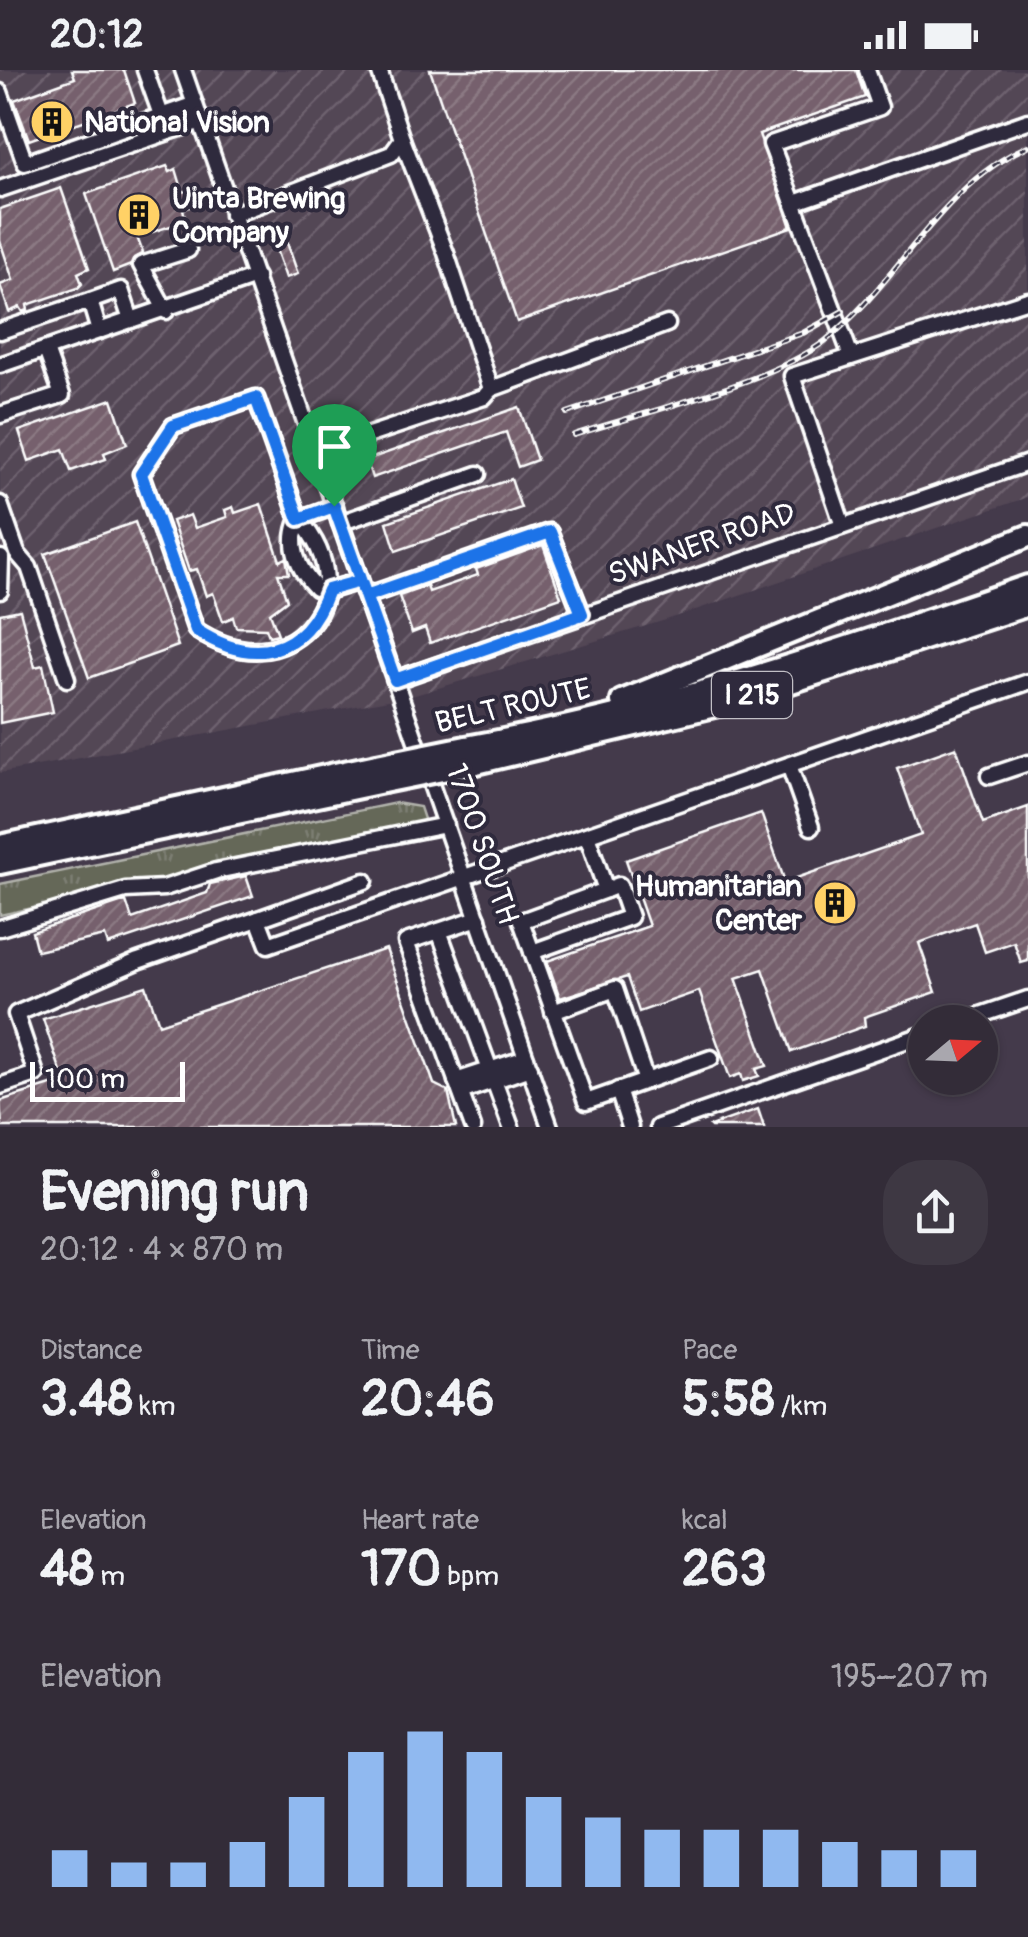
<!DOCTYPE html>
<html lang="en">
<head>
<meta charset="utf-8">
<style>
  :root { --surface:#332c38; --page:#3e3843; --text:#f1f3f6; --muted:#a9a7ae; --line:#4e4853; --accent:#90b9f0 }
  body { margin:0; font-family:Pangolin,sans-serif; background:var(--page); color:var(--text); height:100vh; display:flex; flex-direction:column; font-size:38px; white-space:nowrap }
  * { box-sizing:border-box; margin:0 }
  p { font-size:32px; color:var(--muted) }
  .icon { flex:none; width:55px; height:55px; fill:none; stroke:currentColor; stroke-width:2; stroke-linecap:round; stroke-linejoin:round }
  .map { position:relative; height:1057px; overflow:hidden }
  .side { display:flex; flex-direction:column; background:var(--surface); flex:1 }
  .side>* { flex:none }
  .needle { width:65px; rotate:71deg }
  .tools { position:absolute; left:908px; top:935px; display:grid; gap:20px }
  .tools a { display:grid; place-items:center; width:90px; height:90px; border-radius:50%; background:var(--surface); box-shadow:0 2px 8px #0004,0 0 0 2px var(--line); font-size:50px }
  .scale { position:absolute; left:30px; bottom:25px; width:155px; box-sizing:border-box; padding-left:10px; border:5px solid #fff; border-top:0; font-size:28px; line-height:35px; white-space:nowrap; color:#fff; -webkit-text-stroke:8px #2f2a3d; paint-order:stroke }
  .pin { position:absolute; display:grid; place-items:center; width:85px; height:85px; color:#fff; margin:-102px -42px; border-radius:50% 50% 50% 0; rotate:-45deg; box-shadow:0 0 10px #0007 }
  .pin .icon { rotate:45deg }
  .round { display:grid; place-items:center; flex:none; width:105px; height:105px; border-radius:40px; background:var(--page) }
  .summary { display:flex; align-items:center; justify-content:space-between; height:170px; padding:0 40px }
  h1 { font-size:55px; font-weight:700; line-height:75px }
  .stats { display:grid; grid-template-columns:repeat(3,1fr); gap:15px; height:170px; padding:10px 40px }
  .stats div { display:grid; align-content:center }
  .stats b { font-size:50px; font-weight:700 }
  .stats small { font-size:28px; font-weight:400 }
  .stats p { font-size:28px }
  .chart { height:280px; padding:20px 40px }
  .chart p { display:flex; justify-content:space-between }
  .chart svg { width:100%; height:180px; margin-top:10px; stroke:var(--accent); stroke-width:6 }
  .status { display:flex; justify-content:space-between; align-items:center; height:70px; padding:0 50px; background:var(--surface); direction:ltr }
  .status svg { height:28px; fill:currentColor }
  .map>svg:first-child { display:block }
  .industrial { fill:url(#industrial-furrows) }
  .grass { fill:url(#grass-tufts); stroke:#b2b3ac; stroke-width:2.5 }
  .building { fill:url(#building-hatch); stroke:#fff; stroke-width:2.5 }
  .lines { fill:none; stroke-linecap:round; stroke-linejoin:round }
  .minor-casing { stroke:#fff; stroke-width:21 }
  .highway-casing { stroke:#fff; stroke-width:28 }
  .minor { stroke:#2f2a3d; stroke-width:14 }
  .highway { stroke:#2f2a3d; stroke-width:20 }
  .rail-casing { stroke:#fff; stroke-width:6 }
  .rail { stroke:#2f2a3d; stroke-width:2.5; stroke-dasharray:8; stroke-linecap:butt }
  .highway-bridge-casing { stroke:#fff; stroke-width:28; stroke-linecap:butt }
  .highway-bridge { stroke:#2f2a3d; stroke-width:20 }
  .route-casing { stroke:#fff; stroke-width:20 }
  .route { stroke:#1a73e8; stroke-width:12 }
  .labels { text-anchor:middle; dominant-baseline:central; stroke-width:8; stroke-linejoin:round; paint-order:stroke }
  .shield { fill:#2f2a3d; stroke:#c1bfc5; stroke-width:2.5 }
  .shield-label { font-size:28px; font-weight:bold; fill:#fff }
  .poi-label { font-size:30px; font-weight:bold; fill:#fff; stroke:#2f2a3d; text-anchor:start }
  .street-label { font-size:30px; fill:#fff; stroke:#2f2a3d }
</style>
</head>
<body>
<div class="status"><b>20:12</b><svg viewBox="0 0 49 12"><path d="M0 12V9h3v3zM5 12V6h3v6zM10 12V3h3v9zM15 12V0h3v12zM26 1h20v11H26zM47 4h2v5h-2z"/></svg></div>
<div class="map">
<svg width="1028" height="1057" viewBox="0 0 1028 1057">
  <defs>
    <pattern id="industrial-furrows" width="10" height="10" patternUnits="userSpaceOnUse" patternTransform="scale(2.5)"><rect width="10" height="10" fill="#534655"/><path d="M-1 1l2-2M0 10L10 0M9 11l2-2" fill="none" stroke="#6d626e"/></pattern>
    <pattern id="grass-tufts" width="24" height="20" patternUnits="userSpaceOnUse" patternTransform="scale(2.5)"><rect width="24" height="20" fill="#656759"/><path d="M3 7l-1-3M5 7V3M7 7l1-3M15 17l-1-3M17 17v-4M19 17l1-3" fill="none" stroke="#7c7e72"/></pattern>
    <pattern id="building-hatch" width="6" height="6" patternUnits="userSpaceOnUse" patternTransform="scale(2.5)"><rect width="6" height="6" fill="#76616d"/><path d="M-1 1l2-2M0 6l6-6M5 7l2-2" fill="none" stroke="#8b7983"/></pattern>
  </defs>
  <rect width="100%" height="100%" fill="#443a4b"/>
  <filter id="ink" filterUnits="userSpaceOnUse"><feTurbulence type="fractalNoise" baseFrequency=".01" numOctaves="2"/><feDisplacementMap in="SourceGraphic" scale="20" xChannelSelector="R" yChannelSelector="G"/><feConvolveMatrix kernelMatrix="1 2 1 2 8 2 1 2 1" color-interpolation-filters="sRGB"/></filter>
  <g filter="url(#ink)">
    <polygon class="industrial" points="0,0 1028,0 1028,427 666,550 415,625 0,703"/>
    <polygon class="grass" points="396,733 420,737 426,755 0,845 0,814"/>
    <g class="building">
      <polygon points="72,0 124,0 135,33 29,70 14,30 75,8"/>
      <polygon points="430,0 856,0 865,27 759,64 791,157 517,252"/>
      <polygon points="167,96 170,102 176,99 183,122 197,117 202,133 183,139 186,151 137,167 143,183 134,188 131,195 113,202 86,124"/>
      <polygon points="61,118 89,198 78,203 82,214 78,218 27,235 28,240 23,242 20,237 9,242 0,215 13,210 0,171 0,139"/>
      <polygon points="284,164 298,204 286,208 272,168"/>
      <polygon points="112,329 127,374 104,383 106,389 71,401 63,379 29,391 19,361"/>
      <polygon points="519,337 537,390 518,397 506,362 372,408 366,390"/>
      <polygon points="511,409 521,438 396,481 387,452"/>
      <polygon points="261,434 280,491 286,488 289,504 278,504 287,530 270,543 278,564 269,566 266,558 236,557 233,547 223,551 213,523 206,526 197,499 189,501 172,451 190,445 195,458 227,447 225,440 233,437 235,443"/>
      <polygon points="135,452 178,576 89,608 45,484"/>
      <polygon points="543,475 561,527 430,573 425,558 412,563 399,526 427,516 429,522 478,505 476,499"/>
      <polygon points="20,540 35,597 43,595 53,642 0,653 0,544"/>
      <polygon points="956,677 983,753 1028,737 1028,891 1021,893 1014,872 985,882 975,853 919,873 936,922 864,947 865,956 792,982 763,899 736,908 767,996 756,999 759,1006 743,1011 741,1004 730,1008 699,921 639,942 627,907 560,928 547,891 649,856 626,790 761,743 785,812 921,765 897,698"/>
      <polygon points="246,806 253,826 108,875 105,866 37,881 32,862 126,831 132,849 207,823 210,814"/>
      <polygon points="386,879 434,1014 448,1021 456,1057 2,1057 0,1031 64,1011 43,949 146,916 159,954"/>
      <polygon points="758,1039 764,1057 711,1057 710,1056"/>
    </g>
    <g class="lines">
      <defs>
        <g id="minor">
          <polyline points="145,0 161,45"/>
          <polyline points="183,0 550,1057"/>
          <polyline points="0,22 25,93 195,34"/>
          <polyline points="0,119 201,51"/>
          <polyline points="794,133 1028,51"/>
          <polyline points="232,145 391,84 402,69 379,0"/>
          <polyline points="90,231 121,220 131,250"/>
          <polyline points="166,241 141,195 188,180"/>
          <polyline points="0,261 90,231 99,261"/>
          <polyline points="851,286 771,74 880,37 867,0"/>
          <polyline points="0,295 256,207"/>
          <polyline points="491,319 667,254"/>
          <path d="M256 328 299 449C371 532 286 619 196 560L141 404 173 356Z"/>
          <polyline points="0,345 62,325 46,280"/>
          <polyline points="313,374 345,361 360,368 484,327 491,319 446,183 402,69"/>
          <polyline points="0,434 17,483 29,497 67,609"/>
          <path d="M335 436 299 449C287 474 298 500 316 518L327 521 360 511"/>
          <polyline points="340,453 478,404"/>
          <polyline points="843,456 792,306 1028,230"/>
          <polyline points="0,521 1,488"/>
          <polyline points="366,526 549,462 582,544"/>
          <polyline points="395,610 1028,393"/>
          <polyline points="789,695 811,757"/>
          <polyline points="989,706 1028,693"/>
          <polyline points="587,765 606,820 521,851 586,1032 711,988"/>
          <polyline points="365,811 258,849 268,875 1028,612"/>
          <polyline points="0,858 125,820 164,818 216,801 446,755"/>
          <polyline points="439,861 511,1057"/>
          <polyline points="532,882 630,847 619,815 606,820"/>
          <polyline points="553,942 615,919 646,1011"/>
          <polyline points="960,952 1028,929"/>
          <polyline points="456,1011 526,988"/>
          <polyline points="0,1016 36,1004 16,944 138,891 258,849"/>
          <polyline points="618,1020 630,1057"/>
          <polyline points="461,1022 530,998"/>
          <polyline points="473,1057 406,872 478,848"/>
          <polyline points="658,1057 925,964"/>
        </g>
        <g id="highway">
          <polyline points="622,631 1028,466"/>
          <path d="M466 677C658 643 844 580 1028 516"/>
          <polyline points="472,694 723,634 1028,535"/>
          <polyline points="0,776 377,695"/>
          <polyline points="0,793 383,712"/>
        </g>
      </defs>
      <use href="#minor" class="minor-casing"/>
      <use href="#highway" class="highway-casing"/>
      <use href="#minor" class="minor"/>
      <use href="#highway" class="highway"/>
      <defs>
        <g id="rail">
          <polyline points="567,343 803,263 843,241"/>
          <path d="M574 365C642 343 772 312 825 271 900 212 938 116 1028 76"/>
        </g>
      </defs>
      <use href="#rail" class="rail-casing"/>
      <use href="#rail" class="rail"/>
      <defs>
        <g id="highway-bridge">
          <polyline points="377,695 466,677"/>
          <polyline points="383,712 472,694"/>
        </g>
      </defs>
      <use href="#highway-bridge" class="highway-bridge-casing"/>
      <use href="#highway-bridge" class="highway-bridge"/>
    </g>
  </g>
  <g class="lines" filter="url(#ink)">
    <defs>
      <path id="route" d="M334 436 299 449 256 328 173 356 141 404 196 560C253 597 304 586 328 520L360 511 395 610 582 544 550 462 366 526 334 436"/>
    </defs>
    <use href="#route" class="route-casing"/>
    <use href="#route" class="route"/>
  </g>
  <defs>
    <symbol id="building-disc" viewBox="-11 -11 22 22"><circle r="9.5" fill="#ffd166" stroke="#2f2a3d"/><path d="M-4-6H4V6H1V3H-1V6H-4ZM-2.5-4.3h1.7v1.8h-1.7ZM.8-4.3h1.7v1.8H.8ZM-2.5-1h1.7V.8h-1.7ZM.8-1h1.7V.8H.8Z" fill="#111"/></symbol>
  </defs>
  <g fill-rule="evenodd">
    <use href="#building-disc" x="27" y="27" width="50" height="50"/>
    <use href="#building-disc" x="114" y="120" width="50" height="50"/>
    <use href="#building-disc" x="810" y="808" width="50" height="50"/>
  </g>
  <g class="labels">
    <rect class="shield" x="712" y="602" width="80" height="46" rx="8"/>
    <g class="shield-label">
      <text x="752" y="625">I 215</text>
    </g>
    <g class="poi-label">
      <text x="84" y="52">National Vision</text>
      <text x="172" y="128">Uinta Brewing<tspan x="172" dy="34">Company</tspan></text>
      <text x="802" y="816" text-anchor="end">Humanitarian<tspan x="802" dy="34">Center</tspan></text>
    </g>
    <g class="street-label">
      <text transform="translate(702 474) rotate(-19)">SWANER ROAD</text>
      <text transform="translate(513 636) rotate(-13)">BELT ROUTE</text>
      <text transform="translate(482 774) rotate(71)">1700 SOUTH</text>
    </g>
  </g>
</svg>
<div class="tools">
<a><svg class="needle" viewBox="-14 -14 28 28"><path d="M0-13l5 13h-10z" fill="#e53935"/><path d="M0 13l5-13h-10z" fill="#a9a7ae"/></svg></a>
</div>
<div class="scale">100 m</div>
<div class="pin" style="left:334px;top:436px;background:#1e9e55"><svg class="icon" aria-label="arrive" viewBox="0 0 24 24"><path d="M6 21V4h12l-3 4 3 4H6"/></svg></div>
</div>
<section class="side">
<div class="summary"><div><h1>Evening run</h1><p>20:12 · 4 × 870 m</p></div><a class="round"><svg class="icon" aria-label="share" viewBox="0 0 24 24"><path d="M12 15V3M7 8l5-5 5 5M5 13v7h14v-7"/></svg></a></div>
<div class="stats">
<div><p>Distance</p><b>3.48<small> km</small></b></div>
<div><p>Time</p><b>20:46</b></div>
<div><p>Pace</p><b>5:58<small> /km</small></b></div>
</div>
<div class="stats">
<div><p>Elevation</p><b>48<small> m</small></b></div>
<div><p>Heart rate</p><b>170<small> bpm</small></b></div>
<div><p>kcal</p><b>263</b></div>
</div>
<div class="chart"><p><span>Elevation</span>195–207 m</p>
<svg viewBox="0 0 160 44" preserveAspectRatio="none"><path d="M5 44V35M15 44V38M25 44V38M35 44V33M45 44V22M55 44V11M65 44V6M75 44V11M85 44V22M95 44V27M105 44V30M115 44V30M125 44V30M135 44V33M145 44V35M155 44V35"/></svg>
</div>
</section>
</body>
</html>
